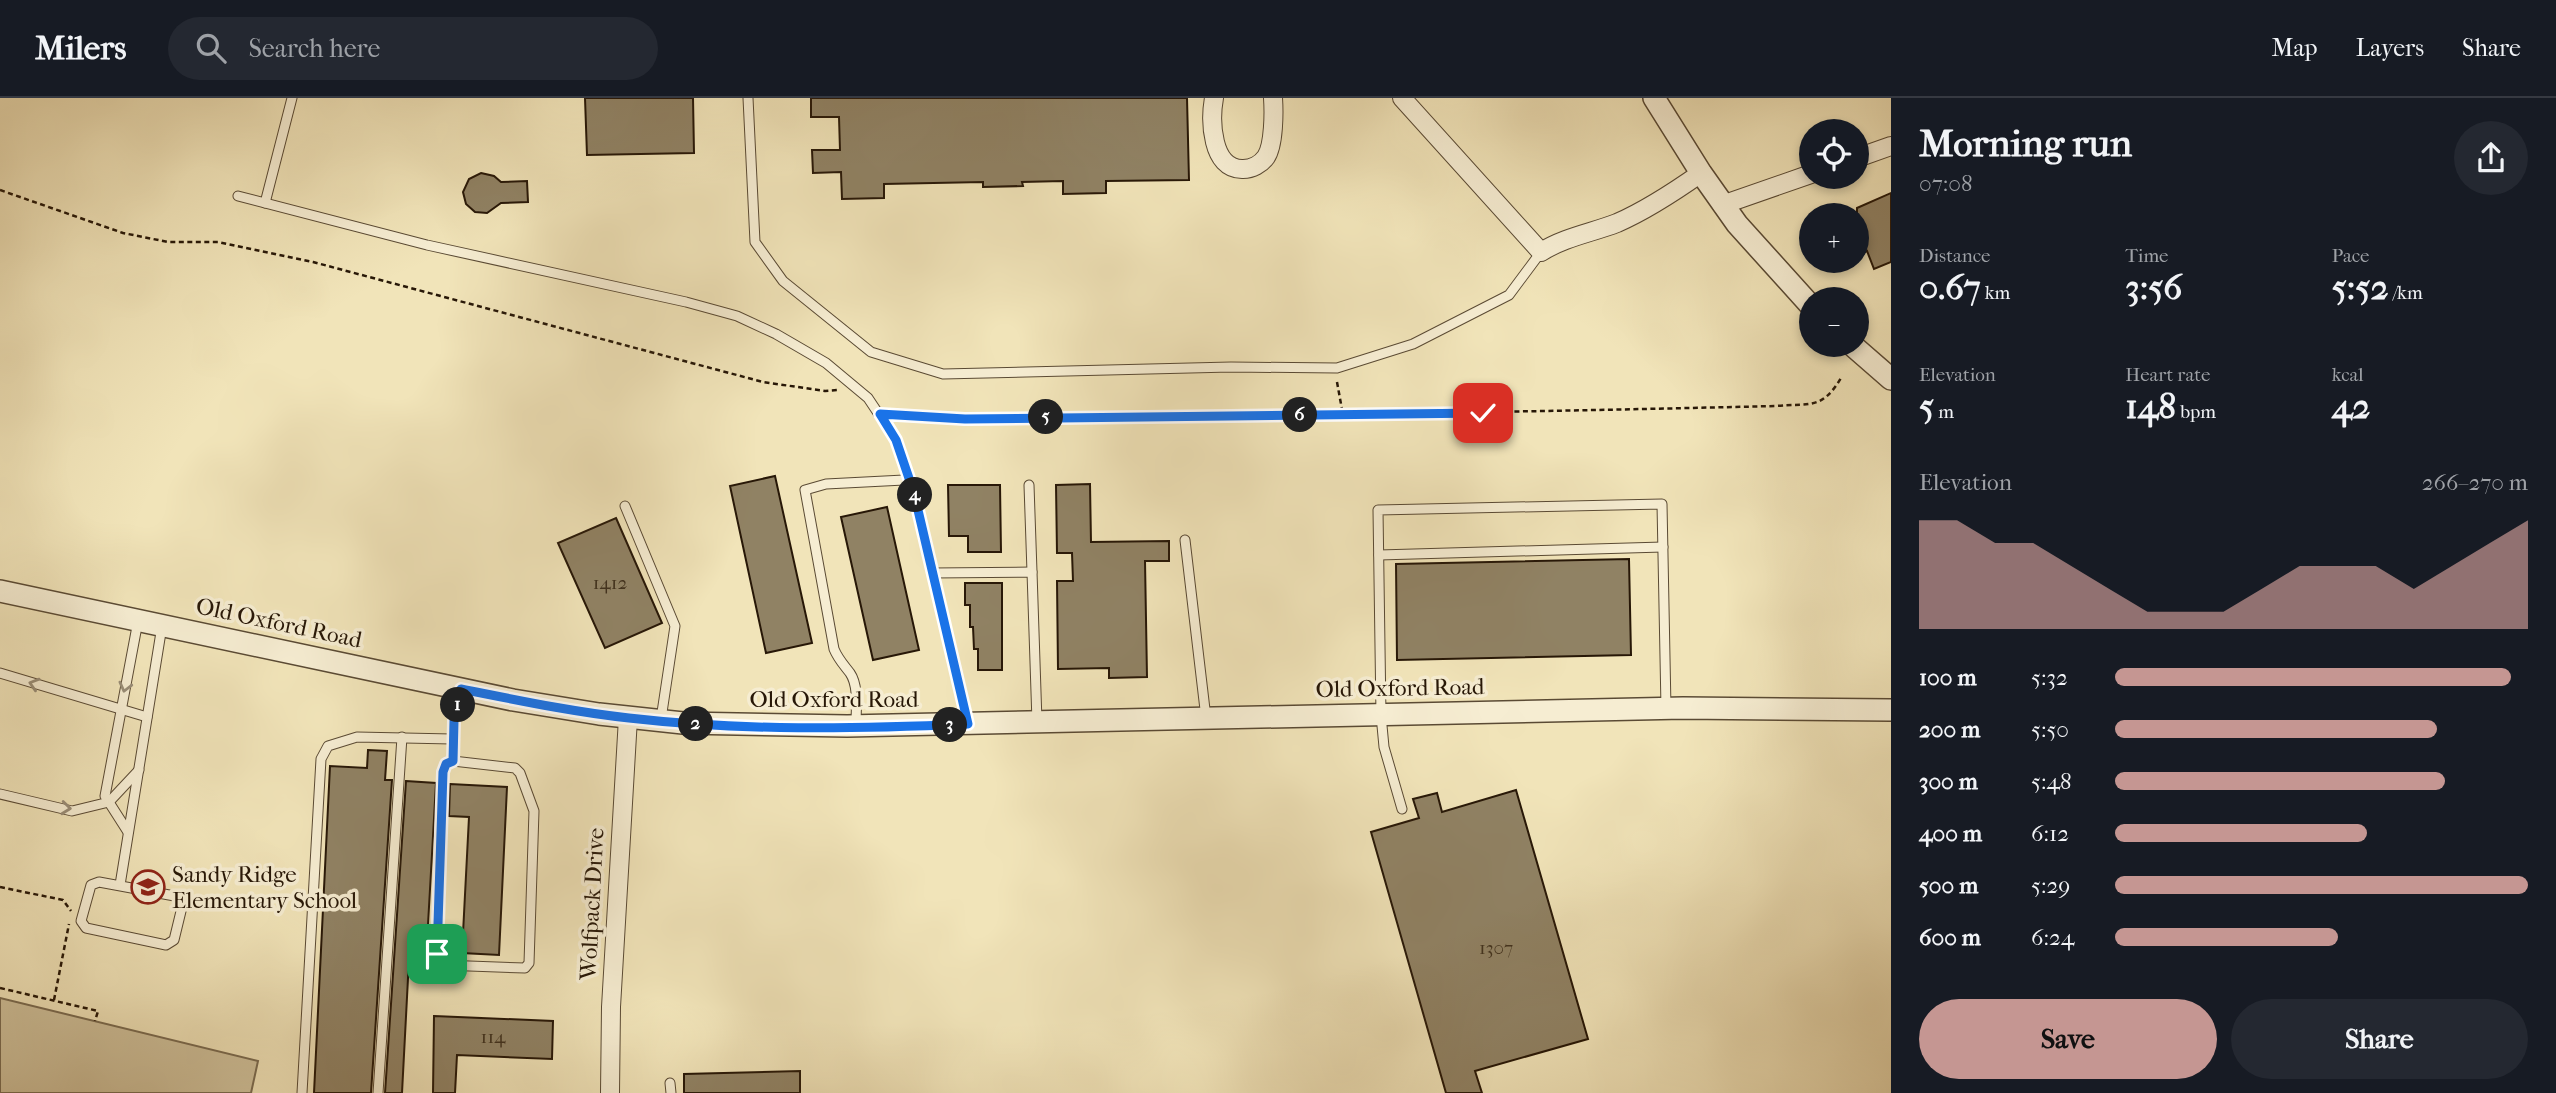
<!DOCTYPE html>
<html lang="en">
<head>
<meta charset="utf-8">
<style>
  :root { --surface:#171b24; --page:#242831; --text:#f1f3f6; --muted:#9ea1a6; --line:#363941; --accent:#c59692 }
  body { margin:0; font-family:"IM FELL French Canon",serif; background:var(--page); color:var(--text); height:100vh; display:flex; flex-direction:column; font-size:26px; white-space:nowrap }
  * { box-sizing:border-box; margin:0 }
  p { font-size:23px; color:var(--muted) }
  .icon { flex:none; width:38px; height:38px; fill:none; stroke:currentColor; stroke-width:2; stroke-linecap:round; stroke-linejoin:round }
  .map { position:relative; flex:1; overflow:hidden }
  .drawer { display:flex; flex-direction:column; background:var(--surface); width:665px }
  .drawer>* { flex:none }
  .controls { position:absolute; left:1799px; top:21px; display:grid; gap:14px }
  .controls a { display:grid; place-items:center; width:70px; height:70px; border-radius:50%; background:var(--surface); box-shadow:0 4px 10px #0003; font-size:35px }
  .pin { position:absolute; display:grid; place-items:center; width:60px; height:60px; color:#fff; margin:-30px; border-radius:14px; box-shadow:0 4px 10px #0006 }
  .km { position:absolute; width:35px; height:35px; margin:-18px; border-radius:50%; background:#222; color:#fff; font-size:19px; line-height:35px; text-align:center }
  .round { display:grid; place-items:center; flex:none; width:74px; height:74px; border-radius:37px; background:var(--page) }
  .headline { display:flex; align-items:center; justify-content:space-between; height:119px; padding:0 28px }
  h1 { font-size:38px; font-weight:800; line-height:52px }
  .stats { display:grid; grid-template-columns:repeat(3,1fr); gap:10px; height:119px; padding:7px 28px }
  .stats div { display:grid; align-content:center }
  .stats b { font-size:35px; font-weight:800 }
  .stats small { font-size:19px; font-weight:400 }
  .stats p { font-size:19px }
  .chart { height:196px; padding:14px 28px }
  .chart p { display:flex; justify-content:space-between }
  .chart svg { width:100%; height:126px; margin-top:7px; fill:var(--accent); opacity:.7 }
  .primary-button { display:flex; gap:14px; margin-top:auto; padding:14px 28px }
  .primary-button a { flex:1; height:80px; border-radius:42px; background:var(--accent); color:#111; font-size:28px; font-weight:800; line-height:80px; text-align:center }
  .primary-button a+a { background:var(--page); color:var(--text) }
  ul { padding:0 28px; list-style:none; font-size:23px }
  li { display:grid; grid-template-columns:112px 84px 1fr; align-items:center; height:52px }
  li i { height:18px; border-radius:9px; background:var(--accent) }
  header { display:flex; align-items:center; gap:42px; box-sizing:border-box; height:98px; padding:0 35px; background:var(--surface); border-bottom:2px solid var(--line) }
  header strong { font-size:33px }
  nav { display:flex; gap:38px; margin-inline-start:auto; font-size:24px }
  .search { width:490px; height:63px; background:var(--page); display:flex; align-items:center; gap:18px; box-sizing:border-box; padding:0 24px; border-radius:38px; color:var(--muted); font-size:26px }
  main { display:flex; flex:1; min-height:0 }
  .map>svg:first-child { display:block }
  .green { fill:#cfc19b; stroke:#7b6c51; stroke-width:2 }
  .building { fill:#908264; stroke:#271707; stroke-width:2 }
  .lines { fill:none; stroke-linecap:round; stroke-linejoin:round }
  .service-casing { stroke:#5a4a34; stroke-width:11 }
  .minor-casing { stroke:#5a4a34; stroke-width:20 }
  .tertiary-casing { stroke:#5a4a34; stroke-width:24 }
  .path { stroke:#271707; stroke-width:2.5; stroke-dasharray:5 3.5; stroke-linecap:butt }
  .service { stroke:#f6edd2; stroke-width:9 }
  .minor { stroke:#f6edd2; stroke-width:18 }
  .tertiary { stroke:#f6edd2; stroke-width:21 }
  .oneway { stroke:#998d77 }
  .route-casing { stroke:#fff; stroke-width:14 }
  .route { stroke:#1a73e8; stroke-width:9 }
  .labels { text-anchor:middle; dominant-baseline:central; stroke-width:7; stroke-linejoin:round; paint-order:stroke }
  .number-label { font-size:19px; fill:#41321e }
  .street-label { font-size:23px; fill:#271707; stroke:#f6edd2 }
  .poi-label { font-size:23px; fill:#271707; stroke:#f6edd2; text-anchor:start }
</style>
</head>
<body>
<header>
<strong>Milers</strong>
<div class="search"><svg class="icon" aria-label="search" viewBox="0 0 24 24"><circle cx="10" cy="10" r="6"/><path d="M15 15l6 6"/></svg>Search here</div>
<nav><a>Map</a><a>Layers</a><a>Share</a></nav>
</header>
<main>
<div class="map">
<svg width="1891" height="995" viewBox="0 0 1891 995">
  <rect width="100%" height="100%" fill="#f1e4b9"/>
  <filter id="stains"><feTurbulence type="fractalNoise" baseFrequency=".00286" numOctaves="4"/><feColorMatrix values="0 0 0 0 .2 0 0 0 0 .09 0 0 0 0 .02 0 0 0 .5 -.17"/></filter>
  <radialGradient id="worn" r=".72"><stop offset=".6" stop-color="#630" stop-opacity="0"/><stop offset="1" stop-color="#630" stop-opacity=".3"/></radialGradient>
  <polygon class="green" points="0,900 258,963 251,995 0,995"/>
  <g class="building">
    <polygon points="585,0 693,0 694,55 587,57"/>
    <polygon points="811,0 1187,0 1189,82 1106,83 1106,95 1063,96 1063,83 1022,84 1023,88 983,89 983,84 884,86 884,100 842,101 841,74 813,75 812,52 840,52 839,19 811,19"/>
    <polygon points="481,75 494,78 501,84 527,83 528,104 501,105 487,115 475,114 466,106 463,94 469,81"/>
    <polygon points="1891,95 1891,164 1874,171 1867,153 1857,158 1857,110"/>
    <polygon points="775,378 812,545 766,555 730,388"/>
    <polygon points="1090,386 1091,444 1169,443 1169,463 1145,463 1147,579 1109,580 1109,570 1058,571 1057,483 1073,483 1072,455 1057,455 1056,387"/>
    <polygon points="948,387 1000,387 1001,454 968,454 968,438 949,438"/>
    <polygon points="887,409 919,552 873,562 841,419"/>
    <polygon points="616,420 662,525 605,550 558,445"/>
    <polygon points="1629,461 1631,557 1397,562 1396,466"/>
    <polygon points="965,485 1002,485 1002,572 978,572 978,551 974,551 973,529 970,529 970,507 965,507"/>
    <polygon points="368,652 387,653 385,682 392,682 371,995 314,995 330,668 367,670"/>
    <polygon points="406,683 436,685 426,862 409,861 402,995 385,995"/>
    <polygon points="450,686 507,689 499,857 462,855 469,719 449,718"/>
    <polygon points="1516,692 1588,941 1475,973 1482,995 1446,995 1371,734 1419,720 1413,701 1437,695 1442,714"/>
    <polygon points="434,918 553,923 552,961 457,957 455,995 433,995"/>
    <polygon points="800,973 800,995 684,995 684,976"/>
  </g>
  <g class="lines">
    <defs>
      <g id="service">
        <polyline points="748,0 755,144 783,183 871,254 943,276 1231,269 1337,270 1413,246 1509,197 1541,154"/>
        <polyline points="238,98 427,147 686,204 737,218 776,236 826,265 868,300 896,342 914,395 968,625"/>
        <polyline points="265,105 292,0"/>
        <polyline points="1029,387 1032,474"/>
        <polyline points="625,408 675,528 661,621"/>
        <polyline points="1185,442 1206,620"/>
        <polyline points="1379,457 1663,449"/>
        <polyline points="933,475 1032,474 1037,624"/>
        <polyline points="0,575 147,619"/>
        <path d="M856 626C856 611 859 588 850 575 844 567 838 561 834 551L805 392 826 386 904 382 911 391"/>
        <polyline points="453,663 446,666 443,674 438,862 442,867 525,870 529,865 534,713 520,675 515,670 453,663 454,623 461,592"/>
        <polyline points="0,696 72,713 109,704 139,672"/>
        <polyline points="1402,711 1384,649 1381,617 1378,412 1662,406 1666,610"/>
        <polyline points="128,734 105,698 138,523"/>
        <polygon points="99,784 180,799 183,805 174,842 166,847 86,830 81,823 91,787"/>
        <polyline points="120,787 162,528"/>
        <polyline points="670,985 671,995"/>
        <polyline points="302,995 321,661 328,648 357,639 452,641"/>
        <polyline points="378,995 402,639"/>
      </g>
      <g id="minor">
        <path d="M1214 0C1210 22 1211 72 1243 71 1252 71 1261 66 1266 59 1274 47 1274 14 1273 0"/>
        <path d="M1402 0 1541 154C1565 139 1591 135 1617 125 1647 112 1674 94 1701 75"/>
        <polyline points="1857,60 1891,48"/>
        <polyline points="1722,107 1811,76"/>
        <polyline points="610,995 611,909 628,620"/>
      </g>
      <g id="tertiary">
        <polyline points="1654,0 1701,75 1737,126 1811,208"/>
        <polyline points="1852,247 1891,281"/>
        <polyline points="0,493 513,602 599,616 683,625 847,628 1683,610 1891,612"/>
      </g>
    </defs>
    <use href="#service" class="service-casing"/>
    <use href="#minor" class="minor-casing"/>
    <use href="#tertiary" class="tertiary-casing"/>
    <g class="path">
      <polyline points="0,92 123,135 168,144 218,144 313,164 763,284 825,293 838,292"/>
      <polyline points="1337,284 1343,317"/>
      <path d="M894 317C979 322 1064 317 1149 317 1358 317 1567 313 1776 308 1810 305 1822 312 1841 280"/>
      <polyline points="0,789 63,802 71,813"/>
      <polyline points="0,890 98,913 95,923"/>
      <polyline points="54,902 69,826"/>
    </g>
    <use href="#service" class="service"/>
    <use href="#minor" class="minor"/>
    <use href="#tertiary" class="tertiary"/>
  </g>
  <defs><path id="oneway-chevron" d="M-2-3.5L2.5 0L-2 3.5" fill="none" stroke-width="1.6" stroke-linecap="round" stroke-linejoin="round" transform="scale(1.75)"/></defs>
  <g class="oneway">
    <use href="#oneway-chevron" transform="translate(34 586) rotate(-163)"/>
    <use href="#oneway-chevron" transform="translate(125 589) rotate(104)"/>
    <use href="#oneway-chevron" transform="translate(66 710) rotate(6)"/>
  </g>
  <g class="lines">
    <defs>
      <path id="route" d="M437 856 443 674 446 666 453 663 454 623 461 591C517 602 573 614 629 620 741 633 856 631 968 626L914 395 896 342 880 316 965 321 1483 315"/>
    </defs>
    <use href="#route" class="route-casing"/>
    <use href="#route" class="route"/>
  </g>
  <defs>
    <symbol id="school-ring" viewBox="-11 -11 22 22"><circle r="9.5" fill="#f6edd2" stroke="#8f2418" stroke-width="1.5"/><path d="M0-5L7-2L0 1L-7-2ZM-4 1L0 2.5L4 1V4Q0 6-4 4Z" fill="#8f2418"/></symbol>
  </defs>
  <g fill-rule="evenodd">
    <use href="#school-ring" x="129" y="770" width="38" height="38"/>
  </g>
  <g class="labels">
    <g class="number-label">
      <text x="610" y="485">1412</text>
      <text x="1496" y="850">1307</text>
      <text x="493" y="939">114</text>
    </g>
    <g class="street-label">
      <text transform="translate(279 525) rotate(12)">Old Oxford Road</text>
      <text transform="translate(1400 590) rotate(-1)">Old Oxford Road</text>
      <text x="834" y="601">Old Oxford Road</text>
      <text transform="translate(592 806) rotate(-87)">Wolfpack Drive</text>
    </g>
    <g class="poi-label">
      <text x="172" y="776">Sandy Ridge<tspan x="172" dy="26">Elementary School</tspan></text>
    </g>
  </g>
  <rect width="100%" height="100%" filter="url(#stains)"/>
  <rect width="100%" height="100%" fill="url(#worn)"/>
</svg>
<div class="controls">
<a><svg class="icon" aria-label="locate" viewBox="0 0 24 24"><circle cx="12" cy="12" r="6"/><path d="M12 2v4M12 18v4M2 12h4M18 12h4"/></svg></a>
<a>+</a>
<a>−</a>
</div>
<div class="pin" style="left:437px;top:856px;background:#1e9e55"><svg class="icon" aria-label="arrive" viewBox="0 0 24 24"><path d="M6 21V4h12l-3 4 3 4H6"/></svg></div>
<div class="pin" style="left:1483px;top:315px;background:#d93025"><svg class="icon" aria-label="check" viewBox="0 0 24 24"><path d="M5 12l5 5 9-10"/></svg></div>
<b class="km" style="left:458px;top:607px">1</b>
<b class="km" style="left:696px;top:626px">2</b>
<b class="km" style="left:950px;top:627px">3</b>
<b class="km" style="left:915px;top:397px">4</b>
<b class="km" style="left:1046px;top:319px">5</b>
<b class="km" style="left:1300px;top:317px">6</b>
</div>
<section class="drawer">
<div class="headline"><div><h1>Morning run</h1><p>07:08</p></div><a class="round"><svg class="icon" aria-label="share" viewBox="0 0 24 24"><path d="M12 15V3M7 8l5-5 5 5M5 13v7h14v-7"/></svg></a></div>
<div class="stats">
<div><p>Distance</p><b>0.67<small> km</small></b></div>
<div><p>Time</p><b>3:56</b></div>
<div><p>Pace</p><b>5:52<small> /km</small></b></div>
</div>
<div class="stats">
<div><p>Elevation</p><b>5<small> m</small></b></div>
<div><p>Heart rate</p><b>148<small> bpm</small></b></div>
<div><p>kcal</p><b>42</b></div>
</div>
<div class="chart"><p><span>Elevation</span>266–270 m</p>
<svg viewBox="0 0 160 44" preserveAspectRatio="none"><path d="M0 44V6L10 6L20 14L30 14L40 22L50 30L60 38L70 38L80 38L90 30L100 22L110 22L120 22L130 30L140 22L150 14L160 6V44z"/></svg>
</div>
<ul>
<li><b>100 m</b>5:32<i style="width:96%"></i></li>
<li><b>200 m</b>5:50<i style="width:78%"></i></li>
<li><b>300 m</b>5:48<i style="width:80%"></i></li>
<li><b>400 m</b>6:12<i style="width:61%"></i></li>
<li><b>500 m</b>5:29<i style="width:100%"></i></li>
<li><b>600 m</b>6:24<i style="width:54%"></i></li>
</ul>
<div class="primary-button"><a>Save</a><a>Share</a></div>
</section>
</main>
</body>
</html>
